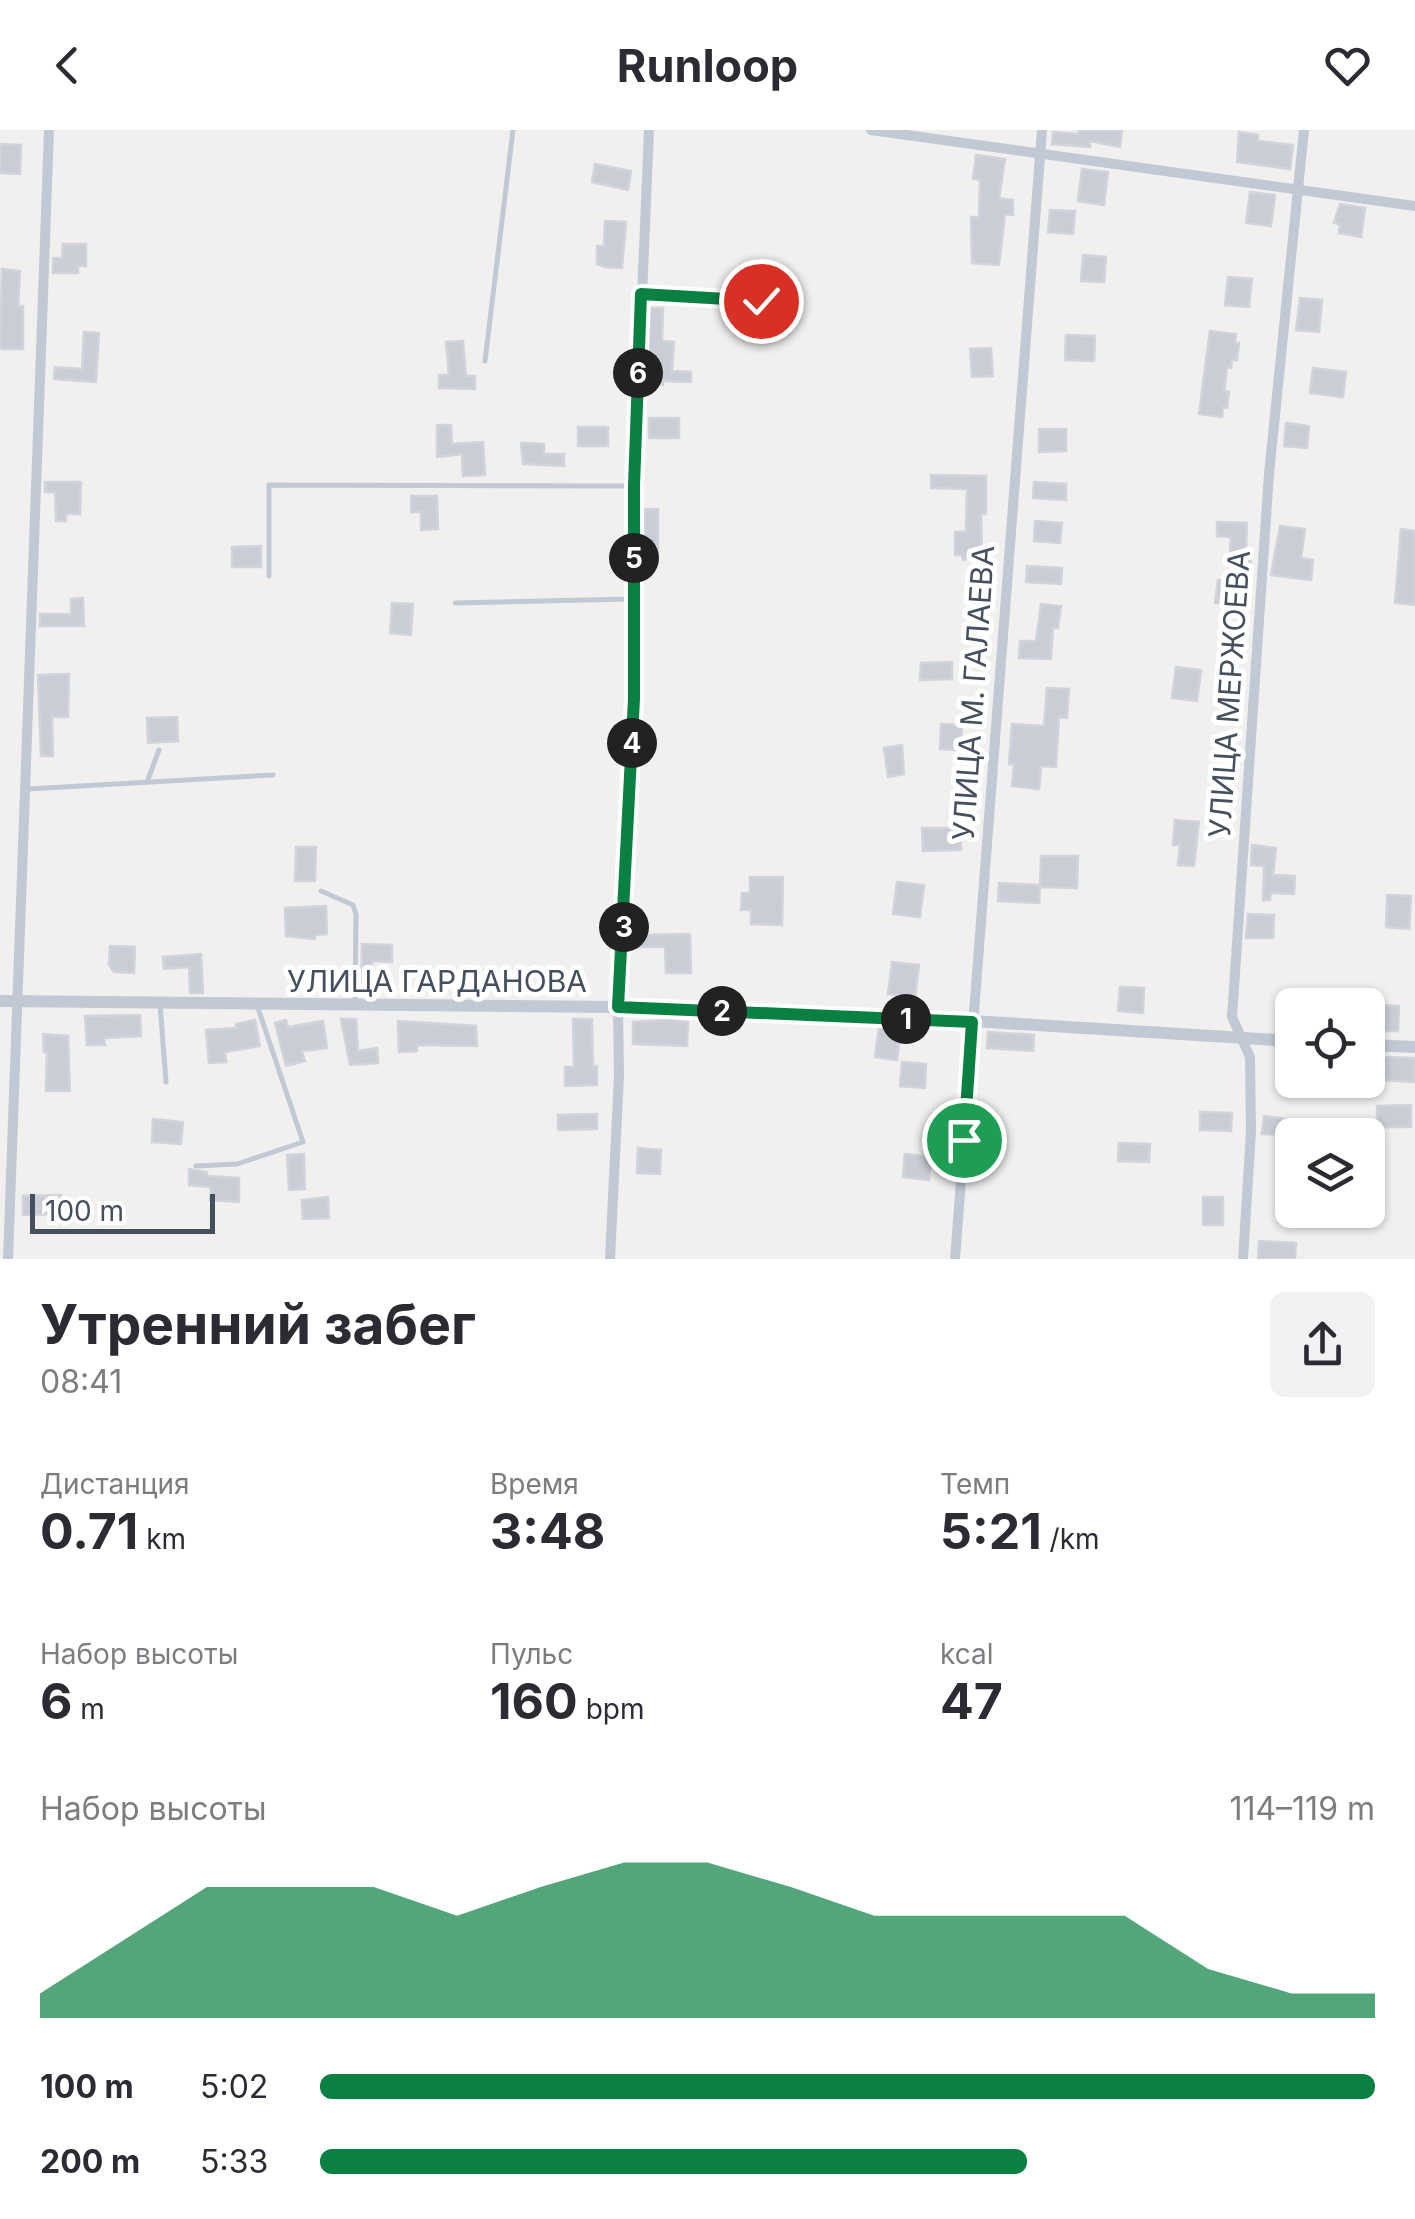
<!DOCTYPE html>
<html lang="ru">
<head>
<meta charset="utf-8">
<style>
  :root { --surface:#fff; --page:#f2f2f3; --text:#2b2b33; --muted:#7c7c81; --accent:#0b8043 }
  body { margin:0; font-family:Inter,sans-serif; background:var(--page); color:var(--text); height:100vh; display:flex; flex-direction:column; font-size:38px; white-space:nowrap }
  * { box-sizing:border-box; margin:0 }
  p { font-size:32px; color:var(--muted) }
  .icon { flex:none; width:55px; height:55px; fill:none; stroke:currentColor; stroke-width:2; stroke-linecap:round; stroke-linejoin:round }
  .map { position:relative; height:1129px; overflow:hidden }
  .drawer { display:flex; flex-direction:column; background:var(--surface); flex:1 }
  .drawer>* { flex:none }
  .controls { position:absolute; left:1275px; top:858px; display:grid; gap:20px }
  .controls a { display:grid; place-items:center; width:110px; height:110px; border-radius:15px; background:var(--surface); box-shadow:0 2px 8px #0004; font-size:50px }
  .scale { position:absolute; left:30px; bottom:25px; width:185px; box-sizing:border-box; padding-left:10px; border:5px solid #454f5e; border-top:0; font-size:28px; line-height:35px; white-space:nowrap; color:#454f5e; -webkit-text-stroke:8px #fff; paint-order:stroke }
  .pin { position:absolute; display:grid; place-items:center; width:85px; height:85px; color:#fff; margin:-42px; border:5px solid #fff; border-radius:50%; box-shadow:0 2px 10px #0007 }
  .km { position:absolute; width:50px; height:50px; margin:-25px; border-radius:50%; background:#222; color:#fff; font-size:28px; line-height:50px; text-align:center }
  .round { display:grid; place-items:center; flex:none; width:105px; height:105px; border-radius:15px; background:var(--page) }
  .summary { display:flex; align-items:center; justify-content:space-between; height:170px; padding:0 40px }
  h1 { font-size:55px; font-weight:700; line-height:75px }
  .stats { display:grid; grid-template-columns:repeat(3,1fr); gap:15px; height:170px; padding:10px 40px }
  .stats div { display:grid; align-content:center }
  .stats b { font-size:50px; font-weight:700 }
  .stats small { font-size:28px; font-weight:400 }
  .stats p { font-size:28px }
  .chart { height:280px; padding:20px 40px }
  .chart p { display:flex; justify-content:space-between }
  .chart svg { width:100%; height:180px; margin-top:10px; fill:var(--accent); opacity:.7 }
  ul { padding:0 40px; list-style:none; font-size:32px }
  li { display:grid; grid-template-columns:160px 120px 1fr; align-items:center; height:75px }
  li i { height:25px; border-radius:12px; background:var(--accent) }
  header { display:flex; justify-content:space-between; align-items:center; height:130px; padding:0 40px; background:var(--surface); font-size:45px; font-weight:700 }
  .map>svg:first-child { display:block }
  .building { fill:#cacdd5; stroke:#d2d4db; stroke-width:2.5 }
  .lines { fill:none; stroke-linecap:round; stroke-linejoin:round }
  .service { stroke:#c1c9d5; stroke-width:5 }
  .minor { stroke:#c1c9d5; stroke-width:10 }
  .tertiary { stroke:#c1c9d5; stroke-width:12 }
  .route-casing { stroke:#fff; stroke-width:20 }
  .route { stroke:#0b8043; stroke-width:12 }
  .labels { text-anchor:middle; dominant-baseline:central; stroke-width:10; stroke-linejoin:round; paint-order:stroke }
  .street-label { font-size:30px; fill:#454f5e; stroke:#fff }
</style>
</head>
<body>
<header><svg class="icon" aria-label="back" viewBox="0 0 24 24"><path d="M15 5l-7 7 7 7"/></svg>Runloop<svg class="icon" aria-label="heart" viewBox="0 0 24 24"><path d="M12 20l-8-8c-3-5 5-10 8-4 3-6 11-1 8 4z"/></svg></header>
<div class="map">
<svg width="1415" height="1129" viewBox="0 0 1415 1129">
  <rect width="100%" height="100%" fill="#f2efef"/>
  <g class="building">
    <polygon points="1079,0 1122,0 1120,17 1090,11 1090,17 1052,14 1053,2 1079,4"/>
    <polygon points="1239,2 1258,5 1258,11 1293,15 1290,39 1237,32"/>
    <polygon points="0,14 21,15 20,44 0,43"/>
    <polygon points="976,25 1005,29 999,68 1013,70 1013,85 1005,84 999,135 972,133 971,87 979,87 980,50 973,49"/>
    <polygon points="595,34 631,41 628,60 592,52"/>
    <polygon points="1082,39 1108,42 1104,75 1078,71"/>
    <polygon points="1250,62 1275,65 1271,96 1246,93"/>
    <polygon points="1340,74 1365,78 1361,107 1339,103 1340,94 1334,93"/>
    <polygon points="1050,80 1075,81 1073,104 1048,102"/>
    <polygon points="605,91 626,92 622,138 604,137 597,134 597,116 604,116"/>
    <polygon points="63,114 86,114 86,136 78,136 78,143 53,143 53,128 62,128"/>
    <polygon points="1083,125 1106,127 1104,152 1081,151"/>
    <polygon points="2,139 20,141 18,176 23,176 23,219 0,219"/>
    <polygon points="1228,147 1252,149 1249,177 1225,175"/>
    <polygon points="1300,168 1322,170 1319,202 1296,200"/>
    <polygon points="650,178 663,178 662,211 674,212 672,241 691,242 691,252 663,251 663,255 648,254"/>
    <polygon points="1210,201 1236,204 1235,213 1239,213 1237,230 1232,230 1231,238 1227,237 1224,261 1229,262 1227,278 1223,277 1222,287 1199,284"/>
    <polygon points="84,202 99,203 96,252 54,249 55,237 82,239"/>
    <polygon points="1066,205 1095,206 1094,231 1065,230"/>
    <polygon points="463,211 466,246 475,246 475,259 439,258 439,245 449,245 446,212"/>
    <polygon points="991,218 993,246 972,247 970,219"/>
    <polygon points="1313,238 1346,242 1343,267 1310,263"/>
    <rect x="649" y="288" width="30" height="20"/>
    <polygon points="1286,293 1309,296 1307,318 1284,316"/>
    <polygon points="437,295 451,295 452,314 483,312 485,345 463,346 462,324 437,327"/>
    <rect x="578" y="297" width="30" height="19"/>
    <polygon points="1039,299 1066,299 1066,321 1039,322"/>
    <polygon points="521,313 544,314 544,324 564,324 564,336 523,334"/>
    <polygon points="931,345 986,346 986,384 981,384 982,425 963,430 962,425 955,425 955,402 966,402 967,359 931,358"/>
    <polygon points="45,352 81,352 80,384 66,384 66,391 56,391 55,362 45,362"/>
    <polygon points="1034,352 1066,354 1066,370 1033,368"/>
    <polygon points="411,366 437,366 438,399 421,400 421,382 411,382"/>
    <polygon points="645,379 658,379 658,423 644,423"/>
    <polygon points="1035,391 1062,393 1060,413 1034,411"/>
    <polygon points="1217,392 1247,393 1246,418 1252,419 1249,450 1244,450 1242,475 1215,473 1218,450 1228,451 1231,407 1217,406"/>
    <polygon points="1280,396 1305,399 1301,428 1313,430 1311,450 1271,445"/>
    <polygon points="1401,399 1415,401 1415,475 1395,473"/>
    <polygon points="261,416 261,437 232,437 232,417"/>
    <polygon points="1027,436 1062,438 1061,454 1026,452"/>
    <polygon points="83,468 84,496 40,496 40,484 71,484 71,469"/>
    <polygon points="392,473 413,474 411,505 390,503"/>
    <polygon points="1041,474 1061,476 1058,498 1053,498 1051,529 1019,528 1020,511 1036,511"/>
    <polygon points="952,532 952,549 920,550 921,533"/>
    <polygon points="1176,537 1201,540 1197,571 1172,568"/>
    <polygon points="69,544 68,587 52,587 53,626 41,626 38,545"/>
    <polygon points="1047,558 1069,559 1067,588 1059,587 1056,637 1041,636 1039,659 1012,656 1014,634 1009,634 1012,594 1044,596"/>
    <polygon points="177,587 178,611 148,613 147,588"/>
    <polygon points="941,594 962,595 961,620 940,619"/>
    <polygon points="902,615 904,644 888,647 884,618"/>
    <polygon points="1175,690 1199,692 1194,736 1178,735 1180,715 1173,715"/>
    <polygon points="922,698 960,698 961,720 923,721"/>
    <polygon points="1252,715 1276,718 1273,745 1295,746 1294,764 1271,763 1270,770 1263,770 1264,736 1251,735"/>
    <polygon points="296,717 316,717 315,751 295,751"/>
    <polygon points="1041,726 1078,726 1077,758 1040,757 1039,773 998,771 999,753 1040,755"/>
    <polygon points="750,747 783,747 782,795 751,794 751,780 741,780 742,763 750,763"/>
    <polygon points="897,752 924,755 920,787 893,784"/>
    <polygon points="1387,765 1411,766 1409,799 1386,797"/>
    <polygon points="326,776 327,804 315,805 315,809 286,806 285,778"/>
    <polygon points="1248,784 1274,785 1273,808 1246,808"/>
    <polygon points="690,804 691,843 666,843 665,817 635,817 635,805"/>
    <polygon points="362,814 392,815 392,832 372,831 372,859 361,859"/>
    <polygon points="110,816 135,817 134,843 114,842 109,835"/>
    <polygon points="201,824 203,863 190,863 189,837 164,839 163,827"/>
    <polygon points="892,832 919,835 915,867 888,864"/>
    <polygon points="1120,857 1144,858 1143,883 1118,881"/>
    <polygon points="1373,875 1399,876 1398,901 1372,901"/>
    <polygon points="140,885 141,906 104,908 105,915 87,915 85,886"/>
    <polygon points="341,889 356,889 358,921 377,918 378,933 350,935"/>
    <polygon points="573,889 592,889 593,936 597,936 597,955 565,956 565,937 574,937"/>
    <polygon points="255,890 260,916 225,922 226,932 209,933 206,900 237,898 236,894"/>
    <polygon points="286,890 288,897 323,891 327,918 302,921 305,931 286,936 275,893"/>
    <polygon points="668,890 688,892 687,916 633,914 633,892"/>
    <polygon points="398,891 476,896 477,916 417,915 417,921 399,922"/>
    <polygon points="879,897 901,899 897,930 875,927"/>
    <polygon points="988,902 1034,905 1033,921 987,918"/>
    <polygon points="43,904 68,906 70,961 46,961 47,922 44,922"/>
    <polygon points="1384,927 1415,928 1414,952 1383,950"/>
    <polygon points="902,932 926,934 925,958 900,956"/>
    <polygon points="1411,975 1411,997 1377,997 1377,976"/>
    <polygon points="1200,982 1232,983 1231,1001 1200,1000"/>
    <polygon points="597,984 597,999 558,1000 558,985"/>
    <polygon points="1264,986 1296,990 1295,1005 1262,1004"/>
    <polygon points="153,989 183,992 181,1014 152,1012"/>
    <polygon points="1119,1013 1150,1014 1149,1032 1118,1031"/>
    <polygon points="638,1018 661,1020 660,1044 637,1043"/>
    <polygon points="304,1024 305,1059 289,1060 287,1025"/>
    <polygon points="905,1024 931,1027 929,1050 903,1047"/>
    <polygon points="189,1039 207,1042 207,1046 239,1048 239,1072 210,1070 211,1057 189,1055"/>
    <polygon points="61,1065 61,1084 23,1085 23,1066"/>
    <polygon points="328,1067 329,1088 303,1089 302,1070"/>
    <rect x="1203" y="1067" width="20" height="28"/>
    <polygon points="1259,1111 1296,1113 1295,1129 1258,1129"/>
  </g>
  <g class="lines">
    <g class="service">
      <polyline points="644,164 761,171"/>
      <polyline points="485,231 513,0"/>
      <polyline points="269,446 269,355 631,356"/>
      <polyline points="455,473 631,469"/>
      <polyline points="147,652 159,620"/>
      <polyline points="28,659 273,645"/>
      <polyline points="321,761 353,775 356,784 355,873"/>
      <polyline points="160,874 166,952"/>
      <polyline points="196,1036 237,1034 303,1012 257,875"/>
    </g>
    <g class="minor">
      <polyline points="871,0 1415,76"/>
      <polyline points="8,1129 49,0"/>
      <polyline points="610,1129 619,945 618,877 634,569 634,356 649,0"/>
      <polyline points="955,1129 1042,0"/>
      <polyline points="1243,1129 1251,1001 1250,927 1232,887 1269,344 1304,0"/>
    </g>
    <g class="tertiary">
      <polyline points="0,871 618,877 972,891 1292,911"/>
      <polyline points="1368,915 1415,917"/>
    </g>
  </g>
  <g class="lines">
    <defs>
      <polyline id="route" points="761,171 641,164 634,356 634,569 618,877 972,892 964,1010"/>
    </defs>
    <use href="#route" class="route-casing"/>
    <use href="#route" class="route"/>
  </g>
  <g class="labels">
    <g class="street-label">
      <text transform="translate(973 563) rotate(-86)">УЛИЦА М. ГАЛАЕВА</text>
      <text transform="translate(1229 564) rotate(-86)">УЛИЦА МЕРЖОЕВА</text>
      <text x="437" y="851">УЛИЦА ГАРДАНОВА</text>
    </g>
  </g>
</svg>
<div class="controls">
<a><svg class="icon" aria-label="locate" viewBox="0 0 24 24"><circle cx="12" cy="12" r="6"/><path d="M12 2v4M12 18v4M2 12h4M18 12h4"/></svg></a>
<a><svg class="icon" aria-label="layers" viewBox="0 0 24 24"><path d="M12 4l9 5-9 5-9-5zM3 14l9 5 9-5"/></svg></a>
</div>
<div class="scale">100 m</div>
<div class="pin" style="left:964px;top:1010px;background:#1e9e55"><svg class="icon" aria-label="arrive" viewBox="0 0 24 24"><path d="M6 21V4h12l-3 4 3 4H6"/></svg></div>
<div class="pin" style="left:761px;top:171px;background:#d93025"><svg class="icon" aria-label="check" viewBox="0 0 24 24"><path d="M5 12l5 5 9-10"/></svg></div>
<b class="km" style="left:906px;top:889px">1</b>
<b class="km" style="left:722px;top:881px">2</b>
<b class="km" style="left:624px;top:797px">3</b>
<b class="km" style="left:632px;top:613px">4</b>
<b class="km" style="left:634px;top:428px">5</b>
<b class="km" style="left:638px;top:243px">6</b>
</div>
<section class="drawer">
<div class="summary"><div><h1>Утренний забег</h1><p>08:41</p></div><a class="round"><svg class="icon" aria-label="share" viewBox="0 0 24 24"><path d="M12 15V3M7 8l5-5 5 5M5 13v7h14v-7"/></svg></a></div>
<div class="stats">
<div><p>Дистанция</p><b>0.71<small> km</small></b></div>
<div><p>Время</p><b>3:48</b></div>
<div><p>Темп</p><b>5:21<small> /km</small></b></div>
</div>
<div class="stats">
<div><p>Набор высоты</p><b>6<small> m</small></b></div>
<div><p>Пульс</p><b>160<small> bpm</small></b></div>
<div><p>kcal</p><b>47</b></div>
</div>
<div class="chart"><p><span>Набор высоты</span>114–119 m</p>
<svg viewBox="0 0 160 44" preserveAspectRatio="none"><path d="M0 44V38L10 25L20 12L30 12L40 12L50 19L60 12L70 6L80 6L90 12L100 19L110 19L120 19L130 19L140 32L150 38L160 38V44z"/></svg>
</div>
<ul>
<li><b>100 m</b>5:02<i style="width:100%"></i></li>
<li><b>200 m</b>5:33<i style="width:67%"></i></li>
</ul>
</section>
</body>
</html>
